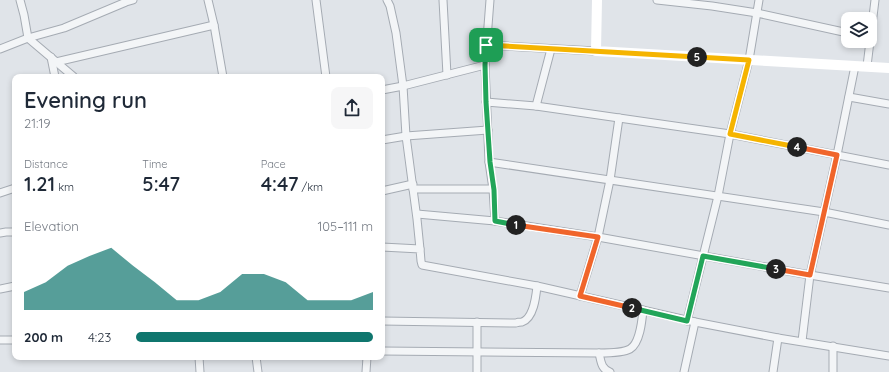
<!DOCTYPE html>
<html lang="en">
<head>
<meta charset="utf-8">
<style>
  :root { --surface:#fff; --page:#f6f6f7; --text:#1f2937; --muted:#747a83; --accent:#0f766e }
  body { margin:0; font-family:Quicksand,sans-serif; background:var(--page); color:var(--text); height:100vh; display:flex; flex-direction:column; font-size:15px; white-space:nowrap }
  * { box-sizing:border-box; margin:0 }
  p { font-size:13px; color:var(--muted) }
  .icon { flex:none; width:22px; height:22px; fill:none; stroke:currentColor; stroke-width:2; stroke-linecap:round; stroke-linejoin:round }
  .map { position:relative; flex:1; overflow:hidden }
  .details { position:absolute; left:12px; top:74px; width:373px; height:286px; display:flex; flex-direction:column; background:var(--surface); border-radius:8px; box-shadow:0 2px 6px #0003 }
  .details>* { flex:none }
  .fabs { position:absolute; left:841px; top:12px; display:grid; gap:8px }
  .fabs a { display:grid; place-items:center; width:36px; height:36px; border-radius:8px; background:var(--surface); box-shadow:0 2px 6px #0003; font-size:20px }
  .pin { position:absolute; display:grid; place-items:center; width:34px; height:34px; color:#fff; margin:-17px; border-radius:8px; box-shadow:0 2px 6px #0006 }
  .km { position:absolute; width:20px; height:20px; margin:-10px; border-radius:50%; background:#222; color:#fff; font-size:11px; line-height:20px; text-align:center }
  .round { display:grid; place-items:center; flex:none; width:42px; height:42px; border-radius:8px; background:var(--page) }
  .overview { display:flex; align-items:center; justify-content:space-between; height:68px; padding:0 12px }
  h1 { font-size:22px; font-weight:600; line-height:30px }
  .stats { display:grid; grid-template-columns:repeat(3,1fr); gap:6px; height:68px; padding:4px 12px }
  .stats div { display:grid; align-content:center }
  .stats b { font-size:20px; font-weight:600 }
  .stats small { font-size:11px; font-weight:400 }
  .stats p { font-size:11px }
  .chart { height:112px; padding:8px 12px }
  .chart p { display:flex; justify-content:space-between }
  .chart svg { width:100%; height:72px; margin-top:4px; fill:var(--accent); opacity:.7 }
  ul { padding:0 12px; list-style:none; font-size:13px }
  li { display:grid; grid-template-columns:64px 48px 1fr; align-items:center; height:30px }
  li i { height:10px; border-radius:5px; background:var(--accent) }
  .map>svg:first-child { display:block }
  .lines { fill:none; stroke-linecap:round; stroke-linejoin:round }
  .street-casing { stroke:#a5abb3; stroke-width:9 }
  .street { stroke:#f3f5f7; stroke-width:7 }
  .secondary { stroke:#fff; stroke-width:10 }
  .split-1-casing { stroke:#fff; stroke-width:8 }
  .split-2-casing { stroke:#fff; stroke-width:8 }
  .split-3-casing { stroke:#fff; stroke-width:8 }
  .split-4-casing { stroke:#fff; stroke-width:8 }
  .split-5-casing { stroke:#fff; stroke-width:8 }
  .split-6-casing { stroke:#fff; stroke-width:8 }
  .split-1 { stroke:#22a559; stroke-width:5 }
  .split-2 { stroke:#f0652b; stroke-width:5 }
  .split-3 { stroke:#22a559; stroke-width:5 }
  .split-4 { stroke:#f0652b; stroke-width:5 }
  .split-5 { stroke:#f5b400; stroke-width:5 }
  .split-6 { stroke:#f5b400; stroke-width:5 }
</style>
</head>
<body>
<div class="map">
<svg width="889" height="372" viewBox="0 0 889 372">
  <rect width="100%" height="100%" fill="#e0e4e9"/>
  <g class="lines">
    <defs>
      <g id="street">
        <polyline points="20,0 24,15 28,38 74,77"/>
        <polyline points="208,0 214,25 223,77"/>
        <polyline points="316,0 326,77"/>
        <polyline points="387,0 390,6 396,33 403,86 406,136 417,219 420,249"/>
        <polyline points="443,0 447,75"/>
        <polyline points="490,0 485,65 489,162 493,189 495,221"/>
        <polyline points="657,0 712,6 757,13 848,33"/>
        <polyline points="487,45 596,51"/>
        <polyline points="0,49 28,38 64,28 126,2 133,0"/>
        <polyline points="51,57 55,77"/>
        <polyline points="56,62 214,25"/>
        <polyline points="867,66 875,0"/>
        <polyline points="382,90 403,86 485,65"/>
        <polyline points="849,97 889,104"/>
        <polyline points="486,102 536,106 730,134 889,165"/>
        <polyline points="536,106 551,49"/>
        <polyline points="382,140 406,136 488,130"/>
        <polyline points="489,162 824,212 889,225"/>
        <polyline points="413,189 493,189"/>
        <polyline points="382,191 413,184"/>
        <polyline points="0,193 15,188"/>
        <polyline points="417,214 495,221 598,237 810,275 889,288"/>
        <polyline points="0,233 6,232 15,232"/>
        <polyline points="382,247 420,249 421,261 422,265 537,286 695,322 778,338 889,356"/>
        <polyline points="0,289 15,286"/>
        <polyline points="580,296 598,237 610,180 619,118"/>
        <path d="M382 321 516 323C518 322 520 322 522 322 534 318 536 296 537 286"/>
        <polyline points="687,321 718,196 730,134 749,60 759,0"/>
        <polyline points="477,322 477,372"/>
        <polyline points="0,340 15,340"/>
        <polyline points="802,341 810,275 837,155 855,66"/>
        <path d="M382 351 599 353C607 353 623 353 630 349 640 343 642 321 643 310"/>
        <path d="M599 353C601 361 601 369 610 372"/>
        <polyline points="199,357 200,372"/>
        <polyline points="256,357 258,372"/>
        <polyline points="366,372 367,357"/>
        <polyline points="684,372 695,322"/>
        <polyline points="773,372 778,338"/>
        <polyline points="833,372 833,346"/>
      </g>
    </defs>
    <use href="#street" class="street-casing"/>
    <use href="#street" class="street"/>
    <polyline class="secondary" points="597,0 596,51 889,68"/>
  </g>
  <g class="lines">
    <defs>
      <polyline id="split-1" points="486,45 485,65 486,102 490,162 494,190 495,221 516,225"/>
      <polyline id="split-2" points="516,225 598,237 580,296 632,308"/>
      <polyline id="split-3" points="632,308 687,321 703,256 776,269"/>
      <polyline id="split-4" points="776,269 810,275 837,155 797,147"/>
      <polyline id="split-5" points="697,57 749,60 730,134 797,147"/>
      <polyline id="split-6" points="486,45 697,57"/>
    </defs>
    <use href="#split-1" class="split-1-casing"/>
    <use href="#split-2" class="split-2-casing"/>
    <use href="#split-3" class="split-3-casing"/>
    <use href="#split-4" class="split-4-casing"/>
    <use href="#split-5" class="split-5-casing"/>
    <use href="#split-6" class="split-6-casing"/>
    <use href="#split-1" class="split-1"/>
    <use href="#split-2" class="split-2"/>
    <use href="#split-3" class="split-3"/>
    <use href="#split-4" class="split-4"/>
    <use href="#split-5" class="split-5"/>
    <use href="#split-6" class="split-6"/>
  </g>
</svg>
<div class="fabs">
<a><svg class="icon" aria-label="layers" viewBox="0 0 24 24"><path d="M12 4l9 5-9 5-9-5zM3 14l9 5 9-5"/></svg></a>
</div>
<div class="pin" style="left:486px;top:45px;background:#1e9e55"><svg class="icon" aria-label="arrive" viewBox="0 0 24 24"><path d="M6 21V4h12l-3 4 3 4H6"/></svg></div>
<b class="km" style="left:516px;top:225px">1</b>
<b class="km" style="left:632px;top:308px">2</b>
<b class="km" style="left:776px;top:269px">3</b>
<b class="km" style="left:797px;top:147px">4</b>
<b class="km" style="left:697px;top:57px">5</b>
<section class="details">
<div class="overview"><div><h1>Evening run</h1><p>21:19</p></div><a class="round"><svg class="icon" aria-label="share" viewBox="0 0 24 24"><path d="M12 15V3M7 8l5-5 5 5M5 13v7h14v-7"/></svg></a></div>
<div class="stats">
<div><p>Distance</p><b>1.21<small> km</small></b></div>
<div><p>Time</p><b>5:47</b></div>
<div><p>Pace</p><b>4:47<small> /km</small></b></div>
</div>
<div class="chart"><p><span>Elevation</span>105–111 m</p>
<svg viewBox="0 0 160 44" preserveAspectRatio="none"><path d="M0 44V33L10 27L20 17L30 11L40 6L50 17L60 27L70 38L80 38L90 33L100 22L110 22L120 27L130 38L140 38L150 38L160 33V44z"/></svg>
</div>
<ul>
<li><b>200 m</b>4:23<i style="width:100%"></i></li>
</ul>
</section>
</div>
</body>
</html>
